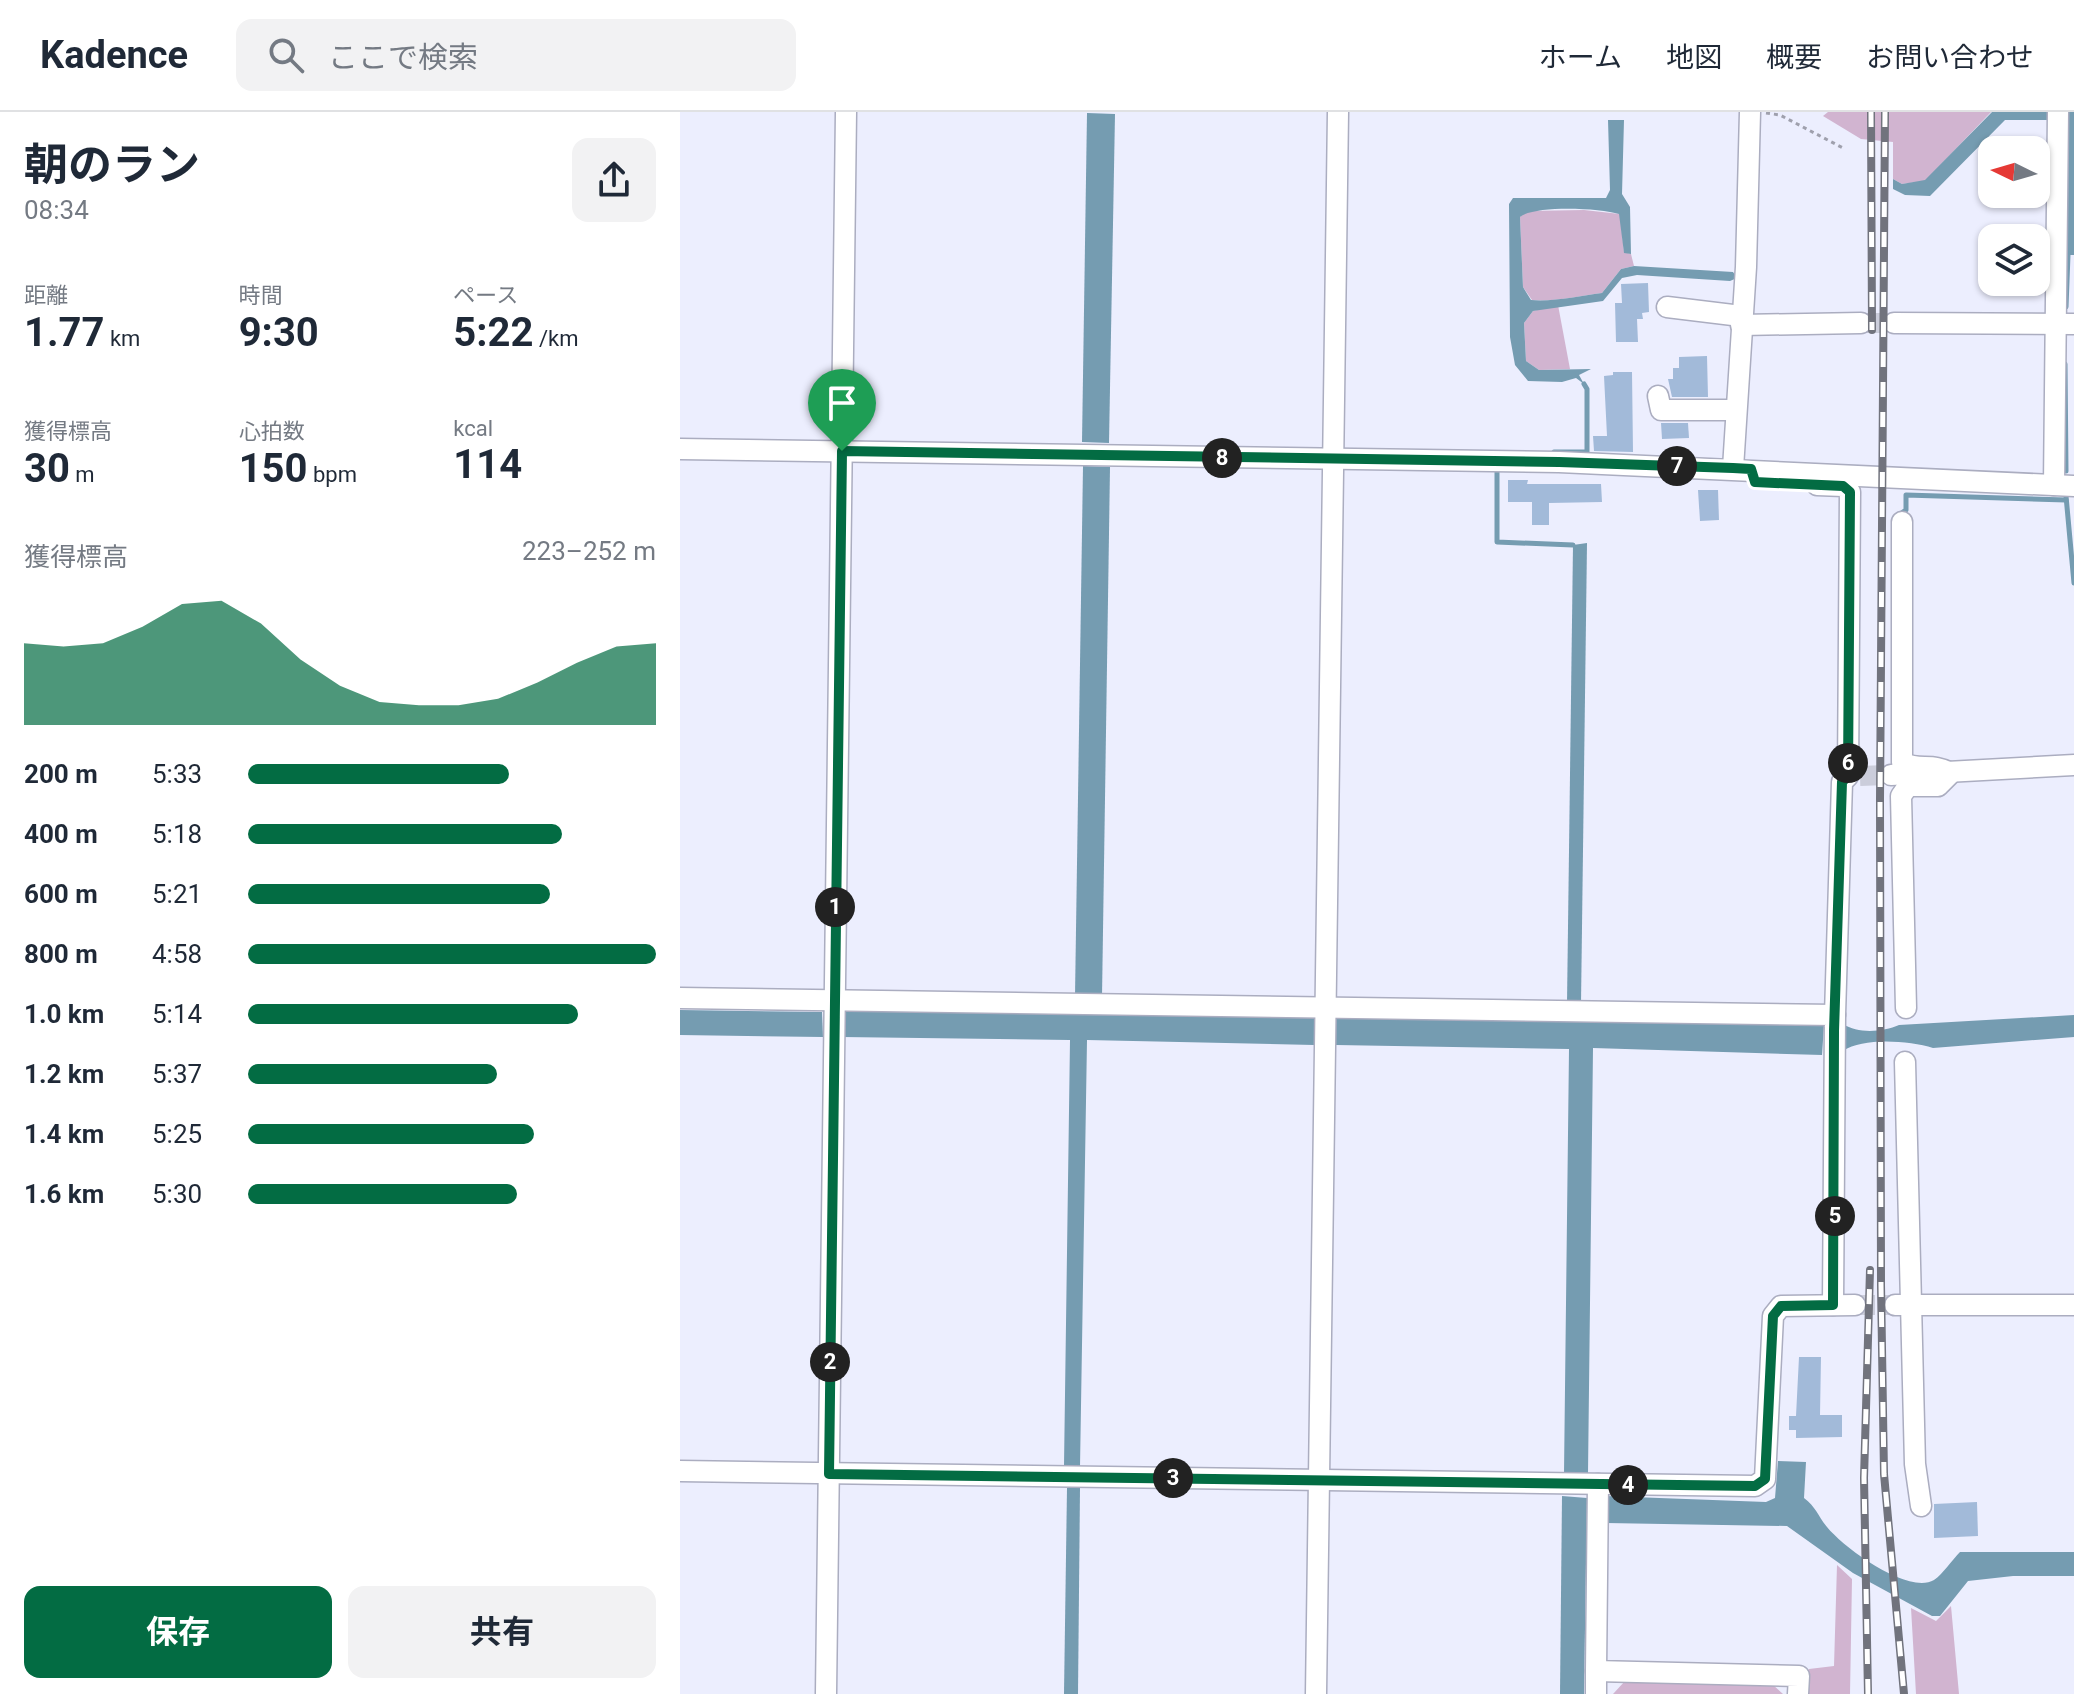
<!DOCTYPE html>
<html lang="ja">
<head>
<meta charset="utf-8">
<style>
  :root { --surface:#fff; --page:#f2f2f3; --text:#1f2937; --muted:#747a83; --line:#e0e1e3; --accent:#036c43 }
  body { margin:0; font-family:Roboto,"Noto Sans JP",sans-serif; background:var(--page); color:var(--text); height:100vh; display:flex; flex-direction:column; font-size:30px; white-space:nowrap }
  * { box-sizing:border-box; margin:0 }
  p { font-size:26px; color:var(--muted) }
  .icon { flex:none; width:44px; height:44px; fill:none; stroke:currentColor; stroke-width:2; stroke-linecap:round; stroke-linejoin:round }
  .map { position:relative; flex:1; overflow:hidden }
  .panel { display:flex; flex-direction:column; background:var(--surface); width:680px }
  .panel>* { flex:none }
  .needle { width:52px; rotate:275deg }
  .tools { position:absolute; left:1298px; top:24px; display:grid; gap:16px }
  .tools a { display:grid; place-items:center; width:72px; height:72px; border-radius:16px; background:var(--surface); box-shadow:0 2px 6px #0004; font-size:40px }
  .pin { position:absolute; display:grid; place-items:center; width:68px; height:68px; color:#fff; margin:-82px -34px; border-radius:50% 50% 50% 0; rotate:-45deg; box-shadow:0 0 8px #0007 }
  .pin .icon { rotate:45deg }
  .km { position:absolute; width:40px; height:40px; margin:-20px; border-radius:50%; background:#222; color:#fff; font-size:22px; line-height:40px; text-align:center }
  .round { display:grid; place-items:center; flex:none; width:84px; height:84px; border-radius:16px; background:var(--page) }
  .summary { display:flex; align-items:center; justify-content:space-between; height:136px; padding:0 24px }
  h1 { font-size:44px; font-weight:700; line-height:60px }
  .metrics { display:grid; grid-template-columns:repeat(3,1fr); gap:12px; height:136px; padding:8px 24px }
  .metrics div { display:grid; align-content:center }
  .metrics b { font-size:40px; font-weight:700 }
  .metrics small { font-size:22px; font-weight:400 }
  .metrics p { font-size:22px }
  .chart { height:224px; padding:16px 24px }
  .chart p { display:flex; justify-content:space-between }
  .chart svg { width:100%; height:144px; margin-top:8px; fill:var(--accent); opacity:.7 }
  .button { display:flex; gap:16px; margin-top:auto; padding:16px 24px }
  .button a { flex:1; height:92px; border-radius:16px; background:var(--accent); color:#fff; font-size:32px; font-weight:700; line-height:92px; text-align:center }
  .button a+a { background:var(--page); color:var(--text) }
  ul { padding:0 24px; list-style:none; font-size:26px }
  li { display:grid; grid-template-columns:128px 96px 1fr; align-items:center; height:60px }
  li i { height:20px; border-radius:10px; background:var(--accent) }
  header { display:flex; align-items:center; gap:48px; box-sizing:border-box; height:112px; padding:0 40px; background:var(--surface); border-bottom:2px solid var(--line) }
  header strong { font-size:38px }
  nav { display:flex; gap:44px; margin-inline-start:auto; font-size:28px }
  .search { width:560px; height:72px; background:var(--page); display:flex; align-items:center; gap:20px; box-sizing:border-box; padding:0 28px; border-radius:16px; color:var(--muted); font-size:30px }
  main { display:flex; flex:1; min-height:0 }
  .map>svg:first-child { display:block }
  .green { fill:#d1b4d0 }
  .water { fill:#759cb1 }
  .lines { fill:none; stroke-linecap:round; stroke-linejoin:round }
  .stream { stroke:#759cb1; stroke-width:5 }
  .building { fill:#a2bad9 }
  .minor-tunnel { stroke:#cbcddb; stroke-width:20; stroke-dasharray:20 10; stroke-linecap:butt }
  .minor-casing { stroke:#abadc0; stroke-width:23 }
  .path { stroke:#9fa0ad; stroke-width:3; stroke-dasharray:4 4; stroke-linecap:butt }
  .minor { stroke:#fff; stroke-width:20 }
  .rail-casing { stroke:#71737d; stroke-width:8 }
  .rail { stroke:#fff; stroke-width:5; stroke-dasharray:15; stroke-linecap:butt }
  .route-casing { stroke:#fff; stroke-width:16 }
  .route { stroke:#036c43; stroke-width:10 }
</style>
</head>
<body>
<header>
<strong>Kadence</strong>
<div class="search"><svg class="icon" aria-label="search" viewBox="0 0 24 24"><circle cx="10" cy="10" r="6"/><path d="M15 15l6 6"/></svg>ここで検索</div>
<nav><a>ホーム</a><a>地図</a><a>概要</a><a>お問い合わせ</a></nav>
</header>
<main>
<section class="panel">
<div class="summary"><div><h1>朝のラン</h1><p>08:34</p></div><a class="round"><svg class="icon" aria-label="share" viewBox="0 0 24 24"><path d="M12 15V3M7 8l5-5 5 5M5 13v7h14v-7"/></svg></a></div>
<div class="metrics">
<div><p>距離</p><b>1.77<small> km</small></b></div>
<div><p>時間</p><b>9:30</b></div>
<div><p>ペース</p><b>5:22<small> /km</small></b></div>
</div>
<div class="metrics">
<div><p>獲得標高</p><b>30<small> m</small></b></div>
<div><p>心拍数</p><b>150<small> bpm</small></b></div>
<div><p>kcal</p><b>114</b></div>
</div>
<div class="chart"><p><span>獲得標高</span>223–252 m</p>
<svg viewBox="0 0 160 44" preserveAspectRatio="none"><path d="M0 44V19L10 20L20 19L30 14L40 7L50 6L60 13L70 24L80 32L90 37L100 38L110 38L120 36L130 31L140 25L150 20L160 19V44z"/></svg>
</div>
<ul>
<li><b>200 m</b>5:33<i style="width:64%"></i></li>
<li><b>400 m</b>5:18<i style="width:77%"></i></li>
<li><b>600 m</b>5:21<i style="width:74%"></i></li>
<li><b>800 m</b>4:58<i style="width:100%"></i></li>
<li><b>1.0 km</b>5:14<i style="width:81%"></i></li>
<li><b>1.2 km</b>5:37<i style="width:61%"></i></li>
<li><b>1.4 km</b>5:25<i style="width:70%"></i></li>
<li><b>1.6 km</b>5:30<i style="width:66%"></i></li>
</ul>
<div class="button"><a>保存</a><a>共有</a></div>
</section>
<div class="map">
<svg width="1394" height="1582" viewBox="0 0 1394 1582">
  <rect width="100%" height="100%" fill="#eceefe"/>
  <g class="green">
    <polygon points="1148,0 1311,0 1245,69 1222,72 1213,67 1213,30 1181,27 1143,4"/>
    <path d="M904 98 940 102 944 140 951 142 954 154 941 157 922 181C899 184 874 190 852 188L843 175 840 105 847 99Z"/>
    <polygon points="878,193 890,257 859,258 846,249 844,211 853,199"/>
    <polygon points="1157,1453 1172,1467 1170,1582 1117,1582 1129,1557 1154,1554"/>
    <polygon points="1271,1494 1279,1582 1236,1582 1231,1496 1256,1509"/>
    <polygon points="945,1569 1092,1572 1103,1582 933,1582"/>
  </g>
  <g class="water">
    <polygon points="1312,0 1368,0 1368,8 1325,8 1250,84 1225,83 1213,77 1213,67 1222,72 1245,68"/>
    <polygon points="1387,0 1394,0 1394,143 1388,143"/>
    <polygon points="407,1 435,2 429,331 402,330"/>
    <path d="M928 8H944L942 82 950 95 951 142 944 141 939 102C920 96 854 93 840 105L843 175 851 188C873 190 899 184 922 181L941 157 954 154 1053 160 1057 166 1050 169 957 163 942 166 923 189 853 199 844 211 846 249 859 258 911 257 899 263 904 272 896 266 882 270 848 269 835 253 830 225 829 92 833 86H926L930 78Z"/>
    <polygon points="403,354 430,355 422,885 395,884"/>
    <polygon points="907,431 901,892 887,892 893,433"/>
    <polygon points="0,898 142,900 143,925 0,923"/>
    <polygon points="164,899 634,905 634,933 407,928 400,1355 384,1354 390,928 162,925"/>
    <path d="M1394 903V925L1253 936C1229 929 1184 925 1163 939V912C1178 922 1203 920 1219 913Z"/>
    <polygon points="656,905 1144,913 1142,943 913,936 908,1361 884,1361 889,937 656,933"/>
    <path d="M1098 1349 1126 1350 1124 1386C1136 1395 1138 1404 1147 1415 1164 1436 1228 1483 1254 1468 1263 1462 1272 1448 1280 1440H1394V1464H1333L1288 1469 1260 1504H1252L1173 1461 1107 1414 926 1411V1384L1086 1390 1095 1386Z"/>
    <polygon points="387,1376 400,1376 398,1582 384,1582"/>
    <polygon points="882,1384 907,1386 904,1582 880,1582"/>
  </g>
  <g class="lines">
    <g class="stream">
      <polyline points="1386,195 1388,143"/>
      <polyline points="1385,252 1386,359"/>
      <polyline points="874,340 907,340 907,277 904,272"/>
      <polyline points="817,360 817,430 893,433"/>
      <polyline points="1386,384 1394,471"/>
      <polyline points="1220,402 1226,398 1226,383 1386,388"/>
    </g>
  </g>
  <g class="building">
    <polygon points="968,171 969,200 962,201 963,207 957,207 958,230 936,230 935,191 942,191 941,172"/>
    <polygon points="1027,244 1028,285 992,285 988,267 993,267 993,256 999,256 999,245"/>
    <polygon points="933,260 952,260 953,340 914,339 913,324 927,324 924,264 933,263"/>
    <polygon points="981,311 1008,311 1009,326 982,327"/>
    <polygon points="828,368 848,368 847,372 921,372 922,390 869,391 869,413 852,413 852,390 828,390"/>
    <polygon points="1018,378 1038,378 1039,408 1020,409"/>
    <polygon points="1119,1245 1141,1245 1140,1303 1162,1303 1162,1325 1116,1326 1116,1318 1109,1318 1109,1304 1116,1304"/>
    <polygon points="1297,1390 1298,1424 1254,1426 1254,1392"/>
  </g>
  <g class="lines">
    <g class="minor-tunnel">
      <polyline points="1181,211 1214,211"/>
      <polyline points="1180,664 1211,663"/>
      <polyline points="1175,1193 1215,1193"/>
    </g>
    <defs>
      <g id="minor">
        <polyline points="987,195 1061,204"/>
        <polyline points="1214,211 1394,212"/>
        <polyline points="1061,213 1181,211"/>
        <polyline points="978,284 981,298 1055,298"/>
        <polyline points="0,337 879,350 1394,374"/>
        <polyline points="1053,356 1066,155 1070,0"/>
        <polyline points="1137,373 1163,374 1170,380 1168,664 1162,670 1155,903"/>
        <polyline points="1374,373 1378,0"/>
        <path d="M1222 410V650C1238 660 1252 650 1271 661L1258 674H1228L1221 684 1226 896"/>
        <polyline points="1211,663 1394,653"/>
        <polyline points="0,886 1155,903 1153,1193"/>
        <polyline points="1225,950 1235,1352 1241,1394"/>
        <polyline points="1215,1193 1394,1193"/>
        <polyline points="0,1359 1075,1374 1085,1367 1093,1204 1101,1194 1175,1193"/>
        <polyline points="918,1372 916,1559 1119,1564 1118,1582"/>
        <polyline points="146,1582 166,0"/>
        <polyline points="636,1582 658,0"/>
        <polyline points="916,1582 916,1559"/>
      </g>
    </defs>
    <use href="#minor" class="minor-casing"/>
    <polyline class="path" points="1086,1 1100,3 1163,36"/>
    <use href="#minor" class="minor"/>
    <defs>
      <g id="rail">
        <polyline points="1191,0 1192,218"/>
        <polyline points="1205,0 1200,688 1201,1173 1204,1362 1224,1582"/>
        <polyline points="1188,1582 1184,1366 1190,1158"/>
      </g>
    </defs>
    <use href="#rail" class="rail-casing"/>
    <use href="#rail" class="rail"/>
  </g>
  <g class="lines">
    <defs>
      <polygon id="route" points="162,339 879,350 1053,356 1071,357 1075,370 1163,374 1170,380 1168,664 1162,670 1154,919 1153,1193 1101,1194 1093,1204 1085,1367 1075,1374 149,1362"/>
    </defs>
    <use href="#route" class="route-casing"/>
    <use href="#route" class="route"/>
  </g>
</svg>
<div class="tools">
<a><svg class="needle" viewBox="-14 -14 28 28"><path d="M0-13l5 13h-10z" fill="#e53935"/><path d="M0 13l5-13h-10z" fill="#747a83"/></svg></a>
<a><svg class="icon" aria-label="layers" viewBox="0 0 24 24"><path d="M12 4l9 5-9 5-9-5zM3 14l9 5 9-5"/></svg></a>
</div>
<div class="pin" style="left:162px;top:339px;background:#1e9e55"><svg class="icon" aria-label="arrive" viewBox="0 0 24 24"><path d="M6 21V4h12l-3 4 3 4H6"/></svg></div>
<b class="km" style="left:155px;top:795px">1</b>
<b class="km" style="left:150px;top:1250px">2</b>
<b class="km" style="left:493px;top:1366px">3</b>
<b class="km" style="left:948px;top:1373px">4</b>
<b class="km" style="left:1155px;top:1104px">5</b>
<b class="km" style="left:1168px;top:651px">6</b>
<b class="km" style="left:997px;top:354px">7</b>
<b class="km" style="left:542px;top:346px">8</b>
</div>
</main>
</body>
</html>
